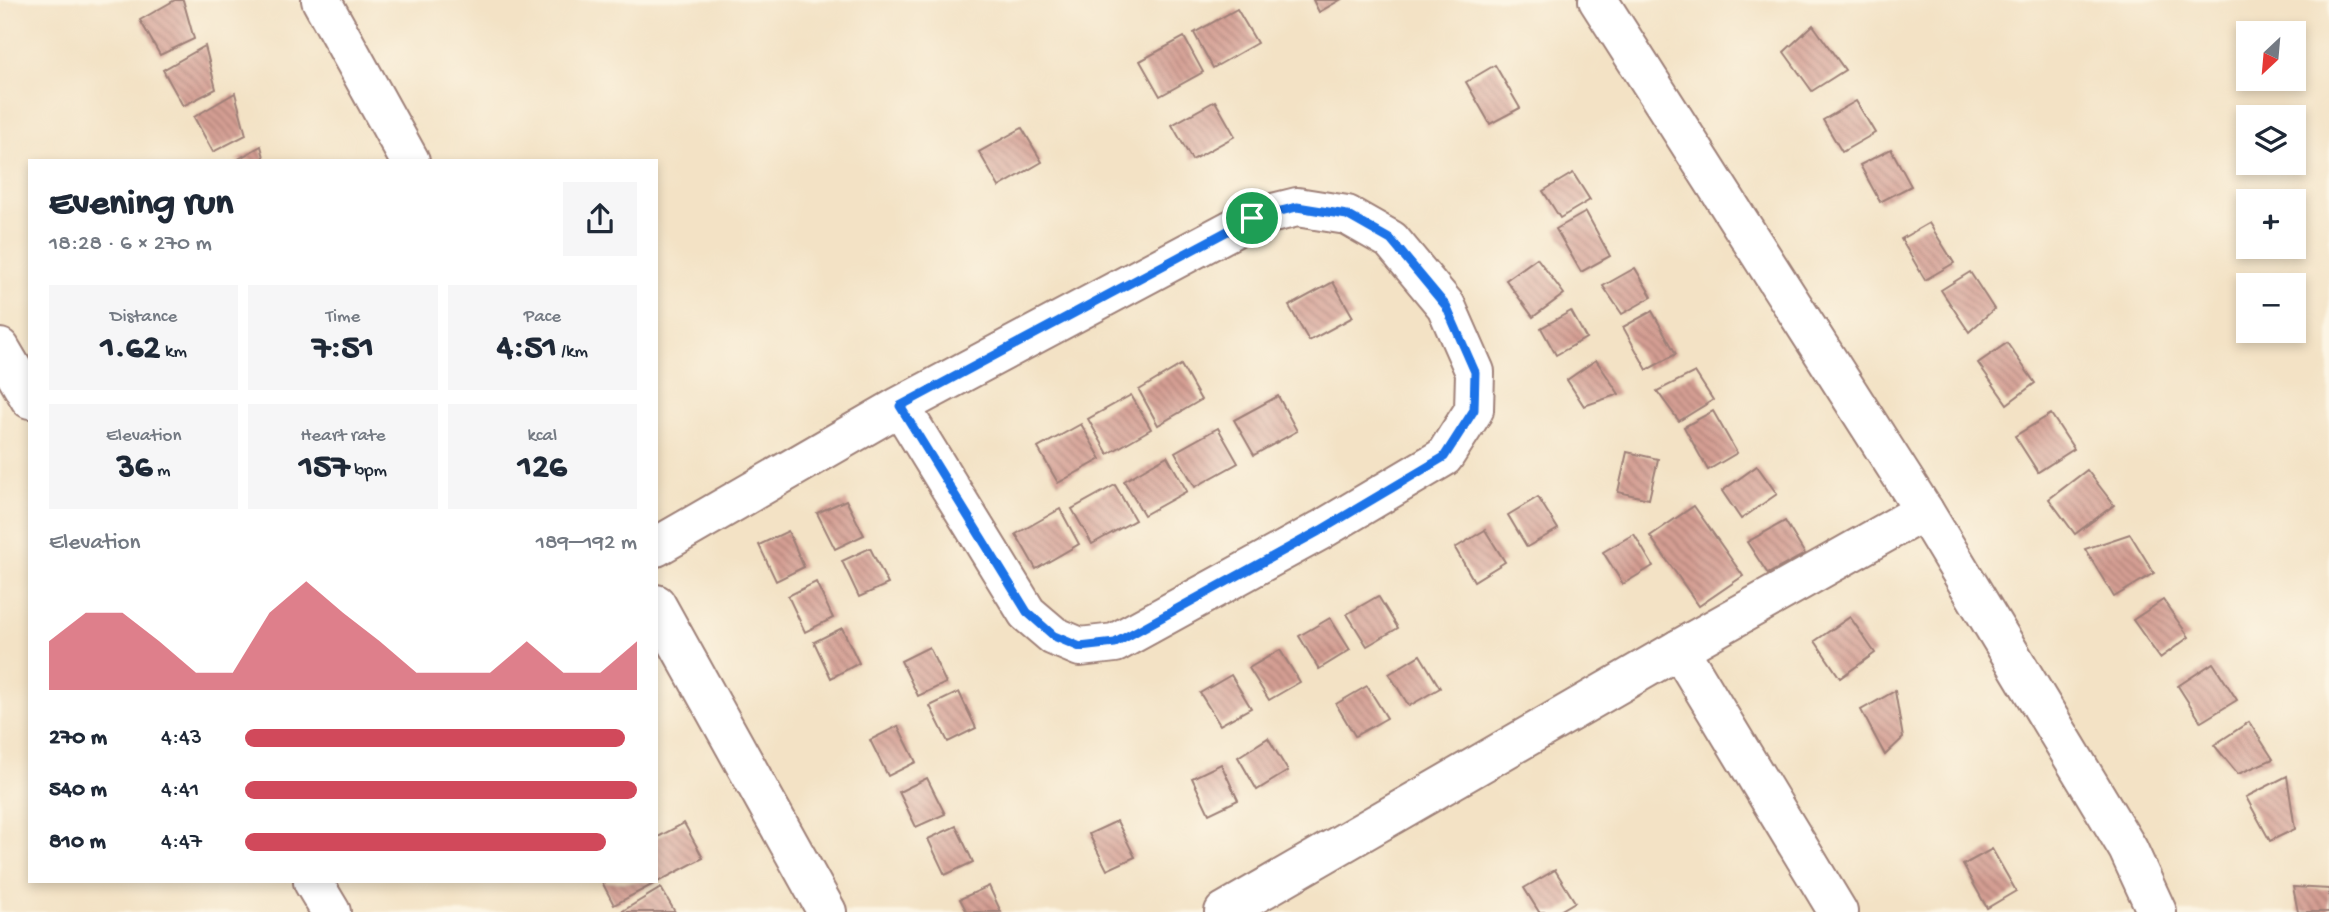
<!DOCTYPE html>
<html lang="en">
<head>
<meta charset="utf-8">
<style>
  :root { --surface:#fff; --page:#f6f6f7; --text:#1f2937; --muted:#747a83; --accent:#d1495b }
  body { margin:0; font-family:"Gochi Hand",sans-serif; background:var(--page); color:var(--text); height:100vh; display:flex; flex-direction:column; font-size:26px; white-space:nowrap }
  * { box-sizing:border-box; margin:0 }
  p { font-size:23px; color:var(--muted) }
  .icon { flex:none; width:38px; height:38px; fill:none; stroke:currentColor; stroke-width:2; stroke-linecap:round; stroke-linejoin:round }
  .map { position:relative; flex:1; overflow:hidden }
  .side { position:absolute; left:28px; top:159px; width:630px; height:724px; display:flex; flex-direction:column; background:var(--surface); border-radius:0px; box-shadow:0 4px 10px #0003 }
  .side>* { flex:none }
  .needle { width:46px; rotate:206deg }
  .fabs { position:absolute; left:2236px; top:21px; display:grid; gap:14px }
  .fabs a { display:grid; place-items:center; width:70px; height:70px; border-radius:0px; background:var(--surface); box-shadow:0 4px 10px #0003; font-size:35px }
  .pin { position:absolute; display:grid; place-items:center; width:60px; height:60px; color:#fff; margin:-30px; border:4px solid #fff; border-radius:50%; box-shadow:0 2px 7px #0007 }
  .round { display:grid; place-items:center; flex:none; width:74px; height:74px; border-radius:0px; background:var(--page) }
  .headline { display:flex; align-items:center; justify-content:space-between; height:119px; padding:0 21px }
  h1 { font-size:38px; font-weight:700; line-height:52px }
  .figures { display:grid; grid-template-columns:repeat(3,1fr); gap:10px; height:119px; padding:7px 21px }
  .figures div { display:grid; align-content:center; border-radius:0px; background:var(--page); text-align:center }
  .figures b { font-size:35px; font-weight:700 }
  .figures small { font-size:19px; font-weight:400 }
  .figures p { font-size:19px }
  .chart { height:196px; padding:14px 21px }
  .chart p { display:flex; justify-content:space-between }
  .chart svg { width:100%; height:126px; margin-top:7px; fill:var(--accent); opacity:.7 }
  ul { padding:0 21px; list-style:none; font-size:23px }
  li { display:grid; grid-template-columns:112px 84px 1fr; align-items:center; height:52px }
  li i { height:18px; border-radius:9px; background:var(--accent) }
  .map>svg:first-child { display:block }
  .building { fill:url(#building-back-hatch) }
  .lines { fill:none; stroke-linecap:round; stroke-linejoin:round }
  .minor-casing { stroke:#9e8078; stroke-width:42 }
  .minor { stroke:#fff; stroke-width:38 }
  .route-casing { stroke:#fff; stroke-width:14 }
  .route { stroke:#1a73e8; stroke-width:9 }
</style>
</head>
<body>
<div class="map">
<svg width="2329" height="912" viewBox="0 0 2329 912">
  <defs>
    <pattern id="building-back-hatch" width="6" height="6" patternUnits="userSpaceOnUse" patternTransform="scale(1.75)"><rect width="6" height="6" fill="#d49e93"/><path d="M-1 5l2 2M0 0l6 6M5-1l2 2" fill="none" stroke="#ae8078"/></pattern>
  </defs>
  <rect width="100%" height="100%" fill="#fcf5e5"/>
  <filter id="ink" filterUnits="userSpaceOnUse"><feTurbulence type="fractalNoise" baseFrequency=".0143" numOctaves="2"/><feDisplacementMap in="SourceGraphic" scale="14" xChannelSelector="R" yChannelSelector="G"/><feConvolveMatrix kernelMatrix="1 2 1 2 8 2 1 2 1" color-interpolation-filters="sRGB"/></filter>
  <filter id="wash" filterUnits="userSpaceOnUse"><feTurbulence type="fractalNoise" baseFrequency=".00686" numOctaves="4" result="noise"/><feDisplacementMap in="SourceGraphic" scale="28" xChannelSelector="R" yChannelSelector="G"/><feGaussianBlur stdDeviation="1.57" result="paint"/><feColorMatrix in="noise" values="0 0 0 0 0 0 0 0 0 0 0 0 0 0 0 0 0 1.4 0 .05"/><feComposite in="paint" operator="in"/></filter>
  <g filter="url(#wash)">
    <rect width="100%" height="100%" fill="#f3e2c5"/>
    <g id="blocks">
      <g class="building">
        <polygon points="175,0 183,0 194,39 160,55 140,20"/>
        <polygon points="1313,0 1340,0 1319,12"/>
        <polygon points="1237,9 1257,43 1213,68 1194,33"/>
        <polygon points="1813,25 1845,70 1812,91 1784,52"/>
        <polygon points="1184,37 1203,72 1160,96 1140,61"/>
        <polygon points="205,46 216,89 183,106 163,70"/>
        <polygon points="1495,65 1520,108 1490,124 1466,82"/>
        <polygon points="235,93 246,135 213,152 194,117"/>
        <polygon points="1215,101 1235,136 1192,160 1172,125"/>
        <polygon points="1856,101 1875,133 1842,152 1823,120"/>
        <polygon points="1022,128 1042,162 999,187 979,152"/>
        <polygon points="261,146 265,161 235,161"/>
        <polygon points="1891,149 1911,186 1880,202 1860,165"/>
        <polygon points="1573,173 1590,200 1560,218 1543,191"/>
        <polygon points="1586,212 1610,256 1581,272 1556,229"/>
        <polygon points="1929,223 1954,263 1925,280 1901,239"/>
        <polygon points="1537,258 1564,294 1533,317 1506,280"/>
        <polygon points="1635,268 1652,297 1622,314 1603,286"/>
        <polygon points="1970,272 1994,309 1969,332 1941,290"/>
        <polygon points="1333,282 1353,317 1309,341 1289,306"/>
        <polygon points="1571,311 1586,338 1556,355 1541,328"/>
        <polygon points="1652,311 1676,354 1647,370 1623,327"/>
        <polygon points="2007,343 2035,383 2007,404 1978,363"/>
        <polygon points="1596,360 1619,394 1584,406 1567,380"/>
        <polygon points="1181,365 1201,400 1158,425 1139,390"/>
        <polygon points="1695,372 1713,400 1679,421 1657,391"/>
        <polygon points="1131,395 1151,429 1108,454 1088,419"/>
        <polygon points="1278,396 1297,431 1254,455 1234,420"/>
        <polygon points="1713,411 1737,453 1708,470 1684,427"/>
        <polygon points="2051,414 2074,449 2038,472 2015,436"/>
        <polygon points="1081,424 1101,459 1058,483 1038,448"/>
        <polygon points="1218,428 1238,463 1195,487 1175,452"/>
        <polygon points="1627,452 1658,459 1649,499 1618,492"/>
        <polygon points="1167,456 1187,491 1144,515 1124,481"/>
        <polygon points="1757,466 1777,494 1741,519 1722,491"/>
        <polygon points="2087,470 2114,505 2075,534 2049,499"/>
        <polygon points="1115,485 1135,520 1092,544 1072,509"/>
        <polygon points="1538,497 1558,529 1527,547 1508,515"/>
        <polygon points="846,500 864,535 835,549 817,513"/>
        <polygon points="1694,506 1743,576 1699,606 1650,536"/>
        <polygon points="1060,509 1079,544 1036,569 1016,534"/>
        <polygon points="1785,521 1805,554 1768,574 1747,542"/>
        <polygon points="1485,530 1505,562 1474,581 1455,548"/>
        <polygon points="788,531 804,567 776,581 759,545"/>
        <polygon points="1634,534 1653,566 1623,584 1603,552"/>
        <polygon points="2130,534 2154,573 2114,597 2085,549"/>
        <polygon points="870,548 888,584 859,597 842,561"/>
        <polygon points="816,582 833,618 805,632 788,596"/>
        <polygon points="1378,596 1398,628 1367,646 1347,614"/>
        <polygon points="2163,600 2189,637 2160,658 2133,620"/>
        <polygon points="1850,617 1875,653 1840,678 1815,641"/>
        <polygon points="1330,618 1350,650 1319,669 1299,636"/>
        <polygon points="842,628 859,663 831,678 814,642"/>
        <polygon points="929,647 946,683 918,696 901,661"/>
        <polygon points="1280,650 1300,682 1269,700 1249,668"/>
        <polygon points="1420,655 1440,688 1409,706 1389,674"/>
        <polygon points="2213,663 2237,700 2201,722 2178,686"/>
        <polygon points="1231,675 1251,708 1220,725 1200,693"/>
        <polygon points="1367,686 1387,718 1355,736 1336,704"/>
        <polygon points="1895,691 1903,738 1885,755 1861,710"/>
        <polygon points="959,692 976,728 948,742 930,706"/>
        <polygon points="2249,722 2273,759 2238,774 2214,745"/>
        <polygon points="898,726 916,762 888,776 870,740"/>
        <polygon points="1268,738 1288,771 1257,790 1238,757"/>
        <polygon points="1221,764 1238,800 1209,814 1192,778"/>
        <polygon points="2287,776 2295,829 2270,841 2246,797"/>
        <polygon points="927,778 945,814 916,827 899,792"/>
        <polygon points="1117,821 1135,857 1107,870 1089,834"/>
        <polygon points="684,823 703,858 614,905 602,882 656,882 656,838"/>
        <polygon points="956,826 973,862 945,875 928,839"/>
        <polygon points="1992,849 2016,891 1987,908 1963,865"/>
        <polygon points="1555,870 1575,902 1558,912 1539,912 1524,888"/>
        <polygon points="989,886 1001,912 967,912 960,899"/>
        <polygon points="2293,887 2329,889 2329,912 2298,912"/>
        <polygon points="661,888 675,912 621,912"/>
      </g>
    </g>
  </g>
  <g filter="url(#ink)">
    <use href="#blocks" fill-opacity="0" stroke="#9e8078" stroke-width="2"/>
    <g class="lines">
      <defs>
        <g id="minor">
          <polyline points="321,0 410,161"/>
          <polyline points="1598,0 1924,511 2128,849 2157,912"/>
          <polyline points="0,348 30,399"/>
          <polyline points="656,547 900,406 1253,218 1297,207 1347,215 1391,240 1446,306 1475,372 1474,410 1444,457 1321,530 1115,643 1080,647 1054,636 1027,613 900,406"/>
          <polyline points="656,604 827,912"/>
          <polyline points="1679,649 1838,912"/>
          <polyline points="313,882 331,912"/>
          <polyline points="1224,912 1679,649 1924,511"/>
        </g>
      </defs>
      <use href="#minor" class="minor-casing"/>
      <use href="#minor" class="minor"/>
    </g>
  </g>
  <g class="lines" filter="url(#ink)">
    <defs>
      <polygon id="route" points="1297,207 1347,215 1391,240 1446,306 1475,372 1474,410 1444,457 1321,530 1115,643 1080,647 1054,636 1027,612 900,406 1252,218"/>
    </defs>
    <use href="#route" class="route-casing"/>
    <use href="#route" class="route"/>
  </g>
</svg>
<div class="fabs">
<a><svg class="needle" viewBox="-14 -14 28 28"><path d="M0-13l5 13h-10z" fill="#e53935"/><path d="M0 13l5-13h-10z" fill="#747a83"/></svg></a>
<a><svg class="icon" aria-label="layers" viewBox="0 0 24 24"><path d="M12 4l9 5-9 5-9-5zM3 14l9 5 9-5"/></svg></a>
<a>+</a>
<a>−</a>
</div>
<div class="pin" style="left:1252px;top:218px;background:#1e9e55"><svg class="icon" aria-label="arrive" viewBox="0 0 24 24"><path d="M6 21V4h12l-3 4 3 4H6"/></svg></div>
<section class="side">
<div class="headline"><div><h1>Evening run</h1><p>18:28 · 6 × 270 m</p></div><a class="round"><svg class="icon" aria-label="share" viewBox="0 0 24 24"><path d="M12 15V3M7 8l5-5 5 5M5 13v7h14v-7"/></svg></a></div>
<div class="figures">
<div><p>Distance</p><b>1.62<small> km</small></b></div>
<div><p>Time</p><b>7:51</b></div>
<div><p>Pace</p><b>4:51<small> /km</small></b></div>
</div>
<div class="figures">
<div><p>Elevation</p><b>36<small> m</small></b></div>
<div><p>Heart rate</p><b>157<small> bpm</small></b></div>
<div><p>kcal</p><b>126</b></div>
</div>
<div class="chart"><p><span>Elevation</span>189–192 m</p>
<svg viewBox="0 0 160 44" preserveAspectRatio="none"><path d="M0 44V27L10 17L20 17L30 27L40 38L50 38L60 17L70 6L80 17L90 27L100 38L110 38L120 38L130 27L140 38L150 38L160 27V44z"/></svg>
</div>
<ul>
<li><b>270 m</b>4:43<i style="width:97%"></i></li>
<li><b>540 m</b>4:41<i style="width:100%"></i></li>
<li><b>810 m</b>4:47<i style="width:92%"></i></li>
</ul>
</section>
</div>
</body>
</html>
